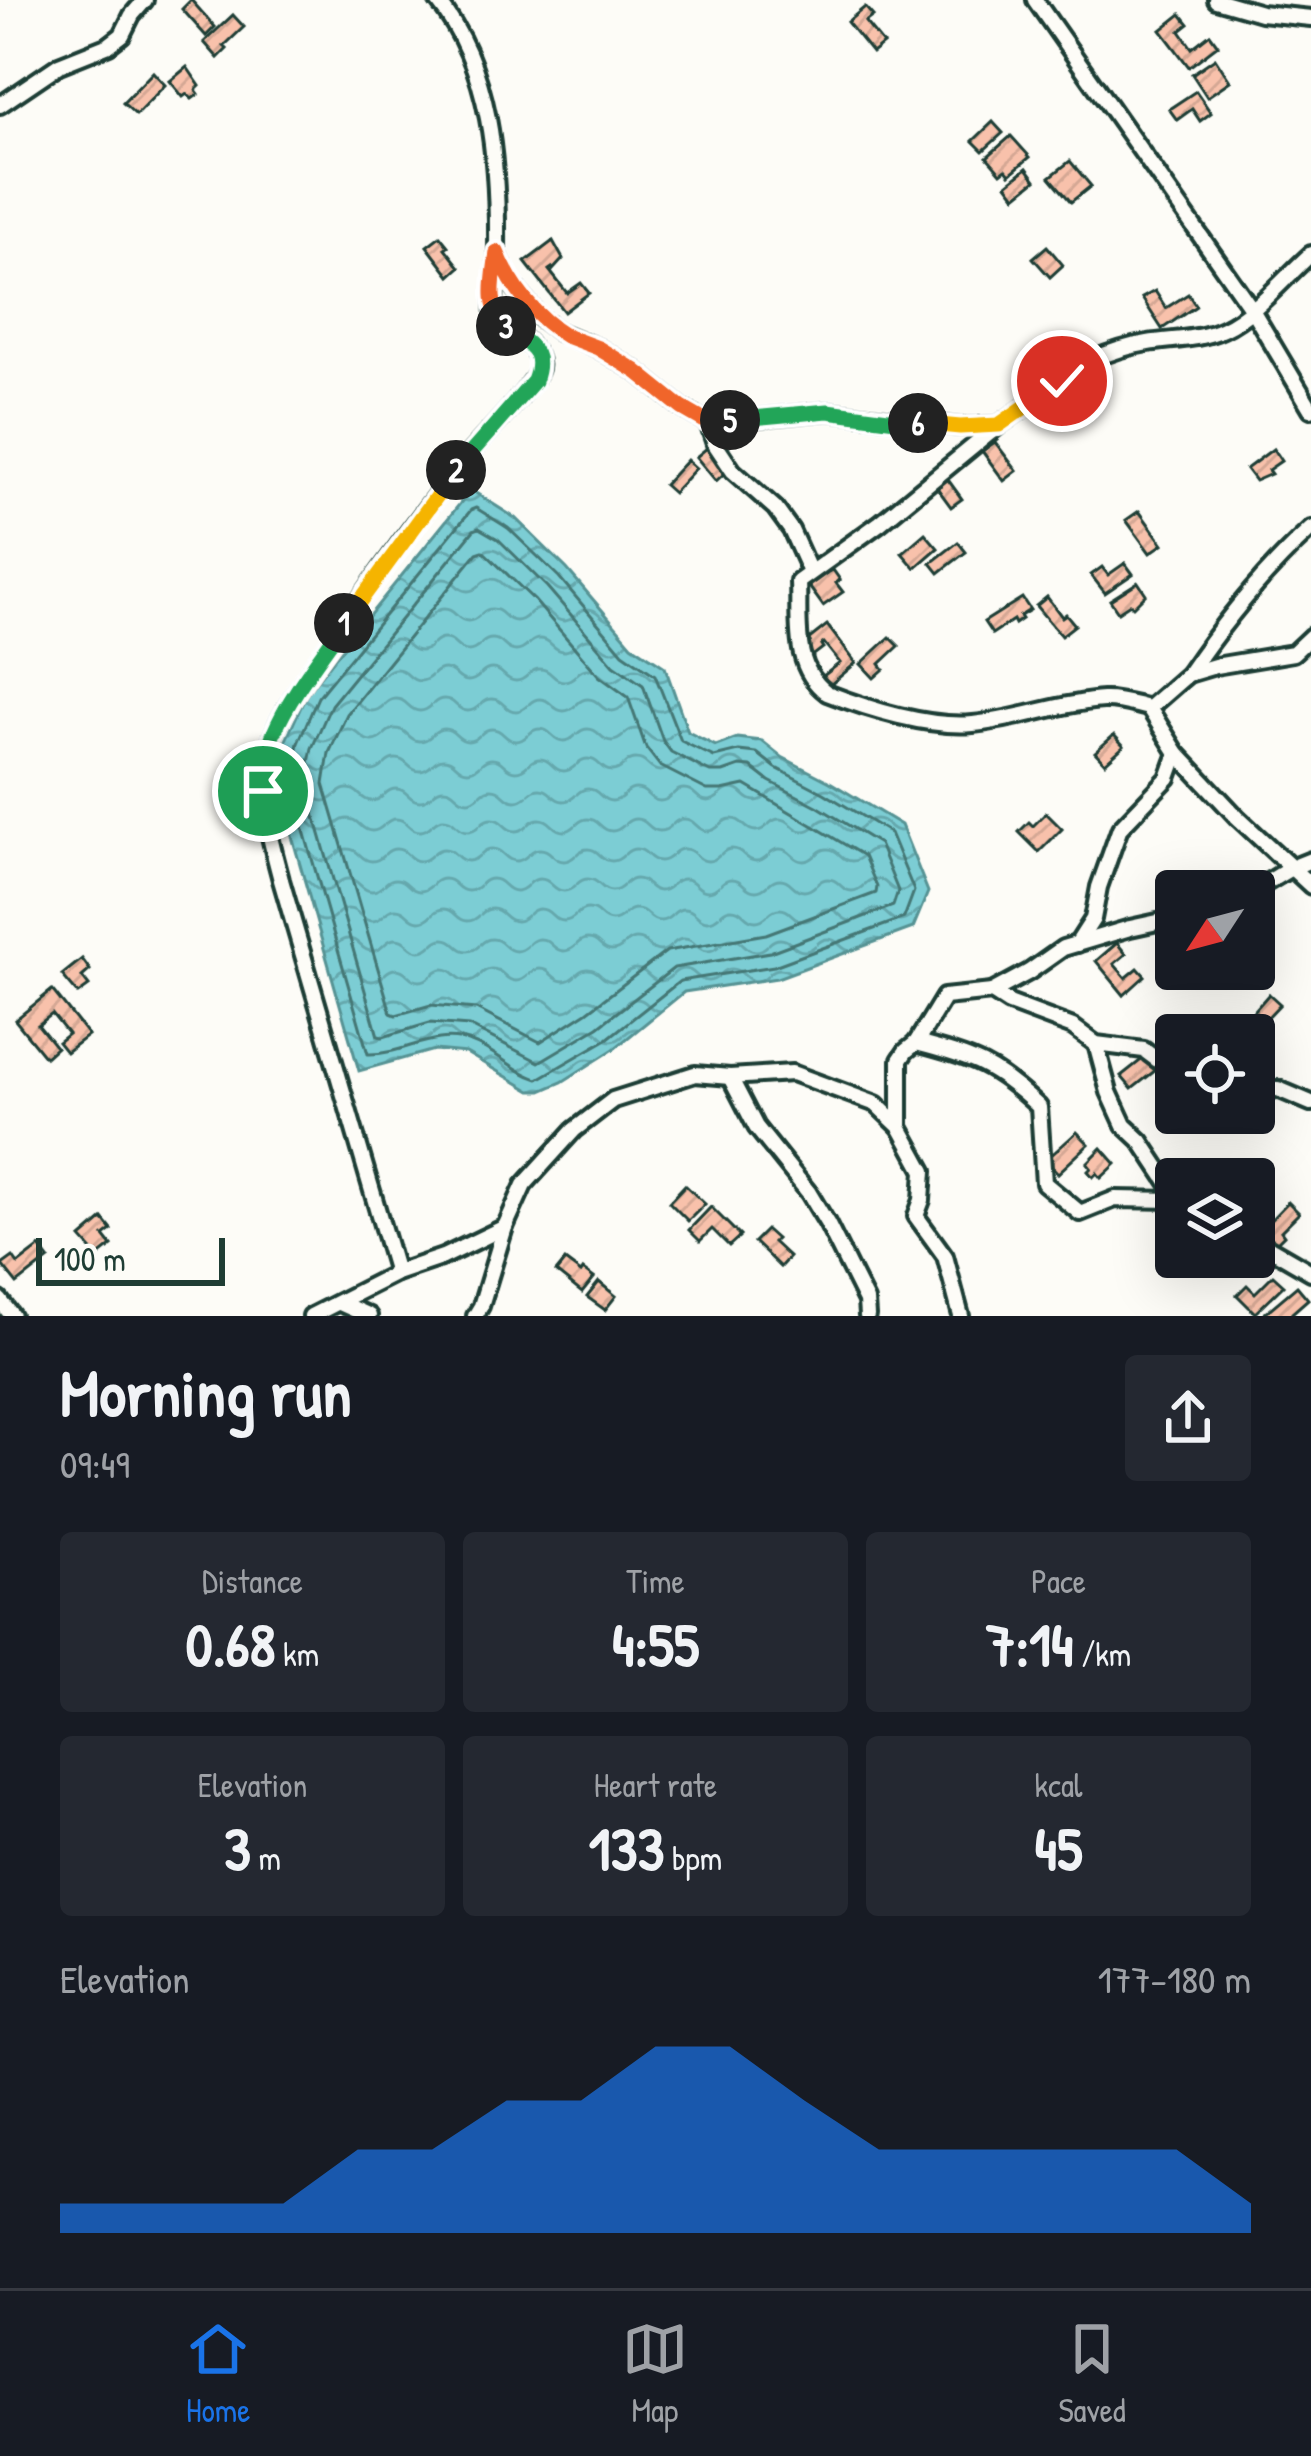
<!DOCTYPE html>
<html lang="en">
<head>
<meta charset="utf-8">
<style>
  :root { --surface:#171b24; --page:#242831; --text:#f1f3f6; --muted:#9ea1a6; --line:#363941; --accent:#1a73e8 }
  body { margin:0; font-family:"Patrick Hand",sans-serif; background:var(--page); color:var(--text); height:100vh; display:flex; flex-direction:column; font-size:45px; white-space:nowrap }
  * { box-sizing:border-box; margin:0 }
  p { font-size:39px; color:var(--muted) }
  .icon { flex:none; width:66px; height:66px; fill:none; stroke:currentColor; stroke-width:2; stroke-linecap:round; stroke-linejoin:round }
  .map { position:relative; height:1316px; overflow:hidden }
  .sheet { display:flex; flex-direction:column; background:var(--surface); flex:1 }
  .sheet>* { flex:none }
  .needle { width:78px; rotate:234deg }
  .fabs { position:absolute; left:1155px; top:870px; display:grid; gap:24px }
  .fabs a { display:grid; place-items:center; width:120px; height:120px; border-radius:12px; background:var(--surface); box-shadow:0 12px 48px #0002; font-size:60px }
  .scale { position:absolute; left:36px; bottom:30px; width:189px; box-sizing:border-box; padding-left:12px; border:6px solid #1f3d34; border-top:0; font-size:33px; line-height:42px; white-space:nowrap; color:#1f3d34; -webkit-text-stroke:9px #fdfcf7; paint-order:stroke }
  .pin { position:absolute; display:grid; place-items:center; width:102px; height:102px; color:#fff; margin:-51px; border:6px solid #fff; border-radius:50%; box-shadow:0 3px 12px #0007 }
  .km { position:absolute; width:60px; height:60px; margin:-30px; border-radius:50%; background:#222; color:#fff; font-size:33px; line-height:60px; text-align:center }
  .round { display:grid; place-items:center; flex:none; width:126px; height:126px; border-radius:12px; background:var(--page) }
  .summary { display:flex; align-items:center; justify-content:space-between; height:204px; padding:0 60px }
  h1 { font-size:66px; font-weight:700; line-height:90px }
  .figures { display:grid; grid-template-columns:repeat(3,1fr); gap:18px; height:204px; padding:12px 60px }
  .figures div { display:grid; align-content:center; border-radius:12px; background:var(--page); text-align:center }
  .figures b { font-size:60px; font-weight:700 }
  .figures small { font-size:33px; font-weight:400 }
  .figures p { font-size:33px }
  .chart { height:336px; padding:24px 60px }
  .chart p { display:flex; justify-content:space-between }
  .chart svg { width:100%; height:216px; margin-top:12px; fill:var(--accent); opacity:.7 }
  .tabs { display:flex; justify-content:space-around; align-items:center; height:168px; border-top:3px solid var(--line); background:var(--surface); font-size:33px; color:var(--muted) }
  .tabs a { display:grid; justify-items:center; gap:6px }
  .tabs .active { color:var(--accent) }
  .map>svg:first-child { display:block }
  .water { fill:url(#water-waves); stroke:#579394; stroke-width:3 }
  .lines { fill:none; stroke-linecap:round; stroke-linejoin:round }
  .shore { stroke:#447774; stroke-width:3 }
  .building { fill:url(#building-hatch); stroke:#1f3d34; stroke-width:3 }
  .street-casing { stroke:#1f3d34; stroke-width:22 }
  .street { stroke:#fdfcf7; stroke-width:14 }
  .split-1-casing { stroke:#fff; stroke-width:24 }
  .split-2-casing { stroke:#fff; stroke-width:24 }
  .split-3-casing { stroke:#fff; stroke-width:24 }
  .split-4-casing { stroke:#fff; stroke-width:24 }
  .split-5-casing { stroke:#fff; stroke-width:24 }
  .split-6-casing { stroke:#fff; stroke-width:24 }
  .split-7-casing { stroke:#fff; stroke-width:24 }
  .split-1 { stroke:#22a559; stroke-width:15 }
  .split-2 { stroke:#f5b400; stroke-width:15 }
  .split-3 { stroke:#22a559; stroke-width:15 }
  .split-4 { stroke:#f0652b; stroke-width:15 }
  .split-5 { stroke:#f0652b; stroke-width:15 }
  .split-6 { stroke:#22a559; stroke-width:15 }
  .split-7 { stroke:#f5b400; stroke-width:15 }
</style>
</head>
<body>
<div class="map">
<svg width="1311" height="1316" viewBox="0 0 1311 1316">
  <defs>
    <pattern id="water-waves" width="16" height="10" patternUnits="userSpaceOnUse" patternTransform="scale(3)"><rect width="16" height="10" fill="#7ccdd4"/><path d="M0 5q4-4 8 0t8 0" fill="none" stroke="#65a8ad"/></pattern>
    <pattern id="building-hatch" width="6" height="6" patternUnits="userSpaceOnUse" patternTransform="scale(3)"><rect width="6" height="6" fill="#f8c1ab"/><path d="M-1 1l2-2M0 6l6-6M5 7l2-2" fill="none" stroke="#d4a794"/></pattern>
  </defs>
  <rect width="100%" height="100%" fill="#fdfcf7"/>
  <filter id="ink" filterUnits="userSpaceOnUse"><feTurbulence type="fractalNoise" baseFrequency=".00833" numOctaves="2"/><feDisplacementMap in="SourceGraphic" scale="24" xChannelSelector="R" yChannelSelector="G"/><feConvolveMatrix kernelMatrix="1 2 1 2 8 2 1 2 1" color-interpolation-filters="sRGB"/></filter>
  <g filter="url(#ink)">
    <polygon class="water" points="471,490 515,518 567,569 632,645 665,667 688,732 716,746 737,738 762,741 782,757 830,782 901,825 928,892 913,928 777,978 684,992 614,1049 562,1082 541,1091 531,1091 466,1053 434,1050 359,1071 277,784 286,740 308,691"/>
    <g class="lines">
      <g class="shore">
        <path d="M476 508 508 528 559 577 623 653 655 675 681 741 714 757 739 751 757 753 776 768 824 793 890 833 914 891 904 918 774 966 680 981 607 1039 538 1079C514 1072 495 1050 471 1042 434 1029 403 1055 368 1054L290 782 298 743 318 697 471 510Z"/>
        <polygon points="479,528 498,539 547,587 614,665 643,685 663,741 671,752 710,772 723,772 740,766 751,767 769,781 817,806 879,844 898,891 893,906 770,952 674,968 598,1027 539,1062 469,1026 430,1023 383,1037 378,1036 305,782 312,748 331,705 474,530"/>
        <polygon points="483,551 534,600 599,676 628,697 646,748 660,766 707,790 722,790 745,785 864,856 877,887 876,893 766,934 667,951 587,1012 540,1042 476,1009 431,1005 396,1015 391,1013 324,784 329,753 347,714 477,553"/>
      </g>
    </g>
    <g class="building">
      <polygon points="191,0 215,27 206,36 182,9"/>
      <polygon points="865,7 873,16 865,22 883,44 872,53 847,22"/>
      <polygon points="1181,14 1189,24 1180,31 1192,48 1210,34 1218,45 1189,67 1161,30"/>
      <polygon points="233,15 244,27 224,46 227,49 218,58 204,42"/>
      <polygon points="1215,58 1230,81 1207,97 1192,74"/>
      <polygon points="187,67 200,86 196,90 199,94 192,99 187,94 183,97 170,81"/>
      <polygon points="153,72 165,85 136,115 123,103"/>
      <polygon points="1196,91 1211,113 1200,121 1192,109 1177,120 1169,109"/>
      <polygon points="993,122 1003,133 983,151 973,141"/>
      <polygon points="1011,136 1030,157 1010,174 1006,169 1001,173 987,157"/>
      <polygon points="1070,161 1091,186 1071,202 1050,177"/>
      <polygon points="1027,168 1036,180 1016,196 1007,184"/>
      <polygon points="440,236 448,246 445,248 460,267 450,276 427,246"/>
      <polygon points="553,241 563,259 553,270 552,268 549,270 567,293 581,283 589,293 564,312 525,262"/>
      <polygon points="1047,246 1063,265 1050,277 1033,258"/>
      <polygon points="1155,291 1166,308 1188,294 1196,306 1162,329 1142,298"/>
      <polygon points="995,442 1017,471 1004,481 982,451"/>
      <polygon points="708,447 728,470 716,481 696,457"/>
      <polygon points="1273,449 1281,461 1268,470 1271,474 1255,481 1246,469"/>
      <polygon points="687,460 696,468 673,493 664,485"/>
      <polygon points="946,477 962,499 951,507 935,485"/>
      <polygon points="1139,511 1163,544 1150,553 1126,520"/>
      <polygon points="925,533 938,548 915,568 902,553"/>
      <polygon points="958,542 966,552 939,573 931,563"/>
      <polygon points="1125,563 1133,574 1105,593 1091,575 1102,567 1108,575"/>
      <polygon points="825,567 829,572 833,570 840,580 836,583 843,592 823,606 805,581"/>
      <polygon points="1138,582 1146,594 1133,607 1130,604 1118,612 1110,600"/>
      <polygon points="1047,597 1062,617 1066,614 1075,625 1061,636 1036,606"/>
      <polygon points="1022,598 1030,610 1020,616 1022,619 1015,624 1013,620 992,634 984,622"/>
      <polygon points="827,625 856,663 830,685 823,676 840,663 824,643 821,645 823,648 810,658 802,648 810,642 808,640"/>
      <polygon points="890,637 899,646 880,664 884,669 874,678 861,664"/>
      <polygon points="1114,735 1124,746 1105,763 1095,752"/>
      <polygon points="1046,813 1062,829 1039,852 1019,832 1029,822 1033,826"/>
      <polygon points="1117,943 1126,954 1114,964 1126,978 1138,968 1145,976 1124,995 1096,961"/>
      <polygon points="82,959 90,970 82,977 89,986 78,994 62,975"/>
      <polygon points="52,990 88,1035 66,1052 58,1042 68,1034 52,1014 38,1025 56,1047 45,1057 15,1020"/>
      <polygon points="1269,994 1280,1004 1265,1020 1268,1023 1261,1031 1247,1019"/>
      <polygon points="1145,1057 1156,1070 1132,1089 1121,1076"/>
      <polygon points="1077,1132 1089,1144 1058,1173 1046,1160"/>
      <polygon points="1102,1148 1116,1164 1101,1178 1097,1173 1093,1177 1088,1171 1091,1168 1087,1163"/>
      <polygon points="685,1185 705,1204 688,1221 669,1202"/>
      <polygon points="1288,1202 1299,1213 1281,1231 1284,1235 1273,1246 1259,1232"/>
      <polygon points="711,1207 740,1236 729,1246 712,1229 700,1241 689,1230"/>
      <polygon points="103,1219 112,1230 104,1236 112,1246 98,1257 81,1238"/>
      <polygon points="766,1230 776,1239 773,1242 789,1257 780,1267 754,1242"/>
      <polygon points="40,1247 49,1259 17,1284 2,1265 13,1257 18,1264"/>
      <polygon points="565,1261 581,1273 583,1270 594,1278 582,1293 556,1272"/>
      <polygon points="1273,1275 1284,1285 1255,1313 1237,1295 1247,1285 1255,1293"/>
      <polygon points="599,1282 616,1296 605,1310 587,1297"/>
      <polygon points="1297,1286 1308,1299 1292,1313 1294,1316 1268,1316 1265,1313"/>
    </g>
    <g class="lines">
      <defs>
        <g id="street">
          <polyline points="1035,0 1251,308 1311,409"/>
          <polyline points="1216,0 1261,13 1311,18"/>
          <polyline points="0,105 59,65 109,45 122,35 132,15 145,0"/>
          <path d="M499 257 508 279 539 317 559 332 598 348 636 371 682 408 708 423 828 411 960 427 999 425 1092 360C1110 352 1129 346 1148 343 1173 339 1200 340 1223 329 1254 315 1286 276 1311 254"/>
          <polyline points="708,423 715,444 733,471 775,508 791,530 810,572"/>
          <path d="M998 426 880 523 798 582C800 621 791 666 827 693 868 709 929 728 973 724 1017 720 1059 703 1103 700 1118 699 1135 705 1149 708L1188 674 1215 666 1293 653 1311 636"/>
          <path d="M1188 674C1224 621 1264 572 1311 529"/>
          <polyline points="1149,708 1177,753 1237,817 1311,886"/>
          <polyline points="1253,891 1291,868 1311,860"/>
          <polyline points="1077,944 1093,919 1099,887 1120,828 1168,778 1177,753"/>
          <polyline points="992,992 1029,972 1063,948 1130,928 1176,918"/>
          <polyline points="916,1043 944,997 992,992 1009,1003 1073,1027 1096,1044 1144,1050 1176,1074"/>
          <polyline points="1096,1044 1109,1092 1124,1125 1141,1141 1170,1185 1176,1191"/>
          <polyline points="730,1077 756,1127 809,1193 827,1223 866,1301 867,1316"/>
          <polyline points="1254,1089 1278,1089 1311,1103"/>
          <polyline points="1254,1239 1311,1272"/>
          <polyline points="396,1273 443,1257 505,1227"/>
          <polyline points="0,1300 12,1316"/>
          <polyline points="340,1303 369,1316"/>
          <path d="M311 1316 396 1273 281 880C271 841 259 804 265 763 273 719 305 680 330 644 374 578 420 514 470 453 484 436 536 384 539 368 543 348 508 328 495 315 492 292 497 272 497 250 498 164 492 69 437 0"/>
          <polyline points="475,1316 481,1306 505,1227 524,1185 574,1130 613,1100 695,1074 730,1077 792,1073 876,1104 900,1127"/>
          <path d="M961 1316 945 1256 916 1216 922 1200 924 1171 900 1127V1060L906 1051 916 1043C975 1058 994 1065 1039 1107L1044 1183 1080 1213 1115 1199 1176 1200"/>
        </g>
      </defs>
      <use href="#street" class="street-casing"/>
      <use href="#street" class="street"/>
    </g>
  </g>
  <g class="lines" filter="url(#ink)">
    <defs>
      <path id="split-1" d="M263 791C265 772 266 753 273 735 290 695 319 659 344 623"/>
      <polyline id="split-2" points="344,623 456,470"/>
      <path id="split-3" d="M456 470 534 381C546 349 528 346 506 326"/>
      <path id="split-4" d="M506 326C486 306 494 279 497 252 512 288 533 316 566 336"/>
      <polyline id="split-5" points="566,336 598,348 636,371 682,408 708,423 730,420"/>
      <polyline id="split-6" points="730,420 828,411 918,423"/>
      <polyline id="split-7" points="918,423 960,427 999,425 1062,381"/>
    </defs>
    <use href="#split-1" class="split-1-casing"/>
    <use href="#split-2" class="split-2-casing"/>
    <use href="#split-3" class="split-3-casing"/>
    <use href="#split-4" class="split-4-casing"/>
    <use href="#split-5" class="split-5-casing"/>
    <use href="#split-6" class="split-6-casing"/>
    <use href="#split-7" class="split-7-casing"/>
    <use href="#split-1" class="split-1"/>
    <use href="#split-2" class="split-2"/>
    <use href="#split-3" class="split-3"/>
    <use href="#split-4" class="split-4"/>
    <use href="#split-5" class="split-5"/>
    <use href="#split-6" class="split-6"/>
    <use href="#split-7" class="split-7"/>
  </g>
</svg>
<div class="fabs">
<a><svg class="needle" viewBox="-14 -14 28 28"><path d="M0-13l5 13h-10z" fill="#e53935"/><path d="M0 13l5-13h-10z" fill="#9ea1a6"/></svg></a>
<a><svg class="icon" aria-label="locate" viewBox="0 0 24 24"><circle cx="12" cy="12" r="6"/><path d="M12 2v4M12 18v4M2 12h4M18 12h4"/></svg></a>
<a><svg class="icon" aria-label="layers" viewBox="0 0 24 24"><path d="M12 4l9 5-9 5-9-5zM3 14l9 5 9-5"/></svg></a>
</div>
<div class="scale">100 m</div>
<div class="pin" style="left:263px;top:791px;background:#1e9e55"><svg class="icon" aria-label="arrive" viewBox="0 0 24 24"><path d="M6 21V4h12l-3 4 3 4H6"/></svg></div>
<div class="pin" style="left:1062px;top:381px;background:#d93025"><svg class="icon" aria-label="check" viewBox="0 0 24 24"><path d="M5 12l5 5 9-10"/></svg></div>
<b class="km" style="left:344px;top:623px">1</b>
<b class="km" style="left:456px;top:470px">2</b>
<b class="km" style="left:506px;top:326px">3</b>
<b class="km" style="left:730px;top:420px">5</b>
<b class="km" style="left:918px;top:423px">6</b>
</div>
<section class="sheet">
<div class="summary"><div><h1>Morning run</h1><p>09:49</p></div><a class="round"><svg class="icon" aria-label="share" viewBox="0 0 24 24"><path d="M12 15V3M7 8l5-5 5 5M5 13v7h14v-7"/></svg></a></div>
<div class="figures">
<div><p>Distance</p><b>0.68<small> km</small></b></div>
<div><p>Time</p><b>4:55</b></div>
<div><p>Pace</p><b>7:14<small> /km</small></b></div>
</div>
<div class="figures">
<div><p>Elevation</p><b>3<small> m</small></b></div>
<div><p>Heart rate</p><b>133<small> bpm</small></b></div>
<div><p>kcal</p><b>45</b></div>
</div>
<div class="chart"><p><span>Elevation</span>177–180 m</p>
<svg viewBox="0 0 160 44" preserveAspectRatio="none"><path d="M0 44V38L10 38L20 38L30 38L40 27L50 27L60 17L70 17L80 6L90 6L100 17L110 27L120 27L130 27L140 27L150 27L160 38V44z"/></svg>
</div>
</section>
<nav class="tabs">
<a class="active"><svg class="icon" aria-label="home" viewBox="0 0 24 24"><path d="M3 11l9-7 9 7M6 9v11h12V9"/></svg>Home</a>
<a><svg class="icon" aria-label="map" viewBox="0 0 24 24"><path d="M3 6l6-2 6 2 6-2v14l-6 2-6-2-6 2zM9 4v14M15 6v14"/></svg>Map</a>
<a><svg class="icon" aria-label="saved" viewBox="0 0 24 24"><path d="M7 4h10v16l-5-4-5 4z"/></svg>Saved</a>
</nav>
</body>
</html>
